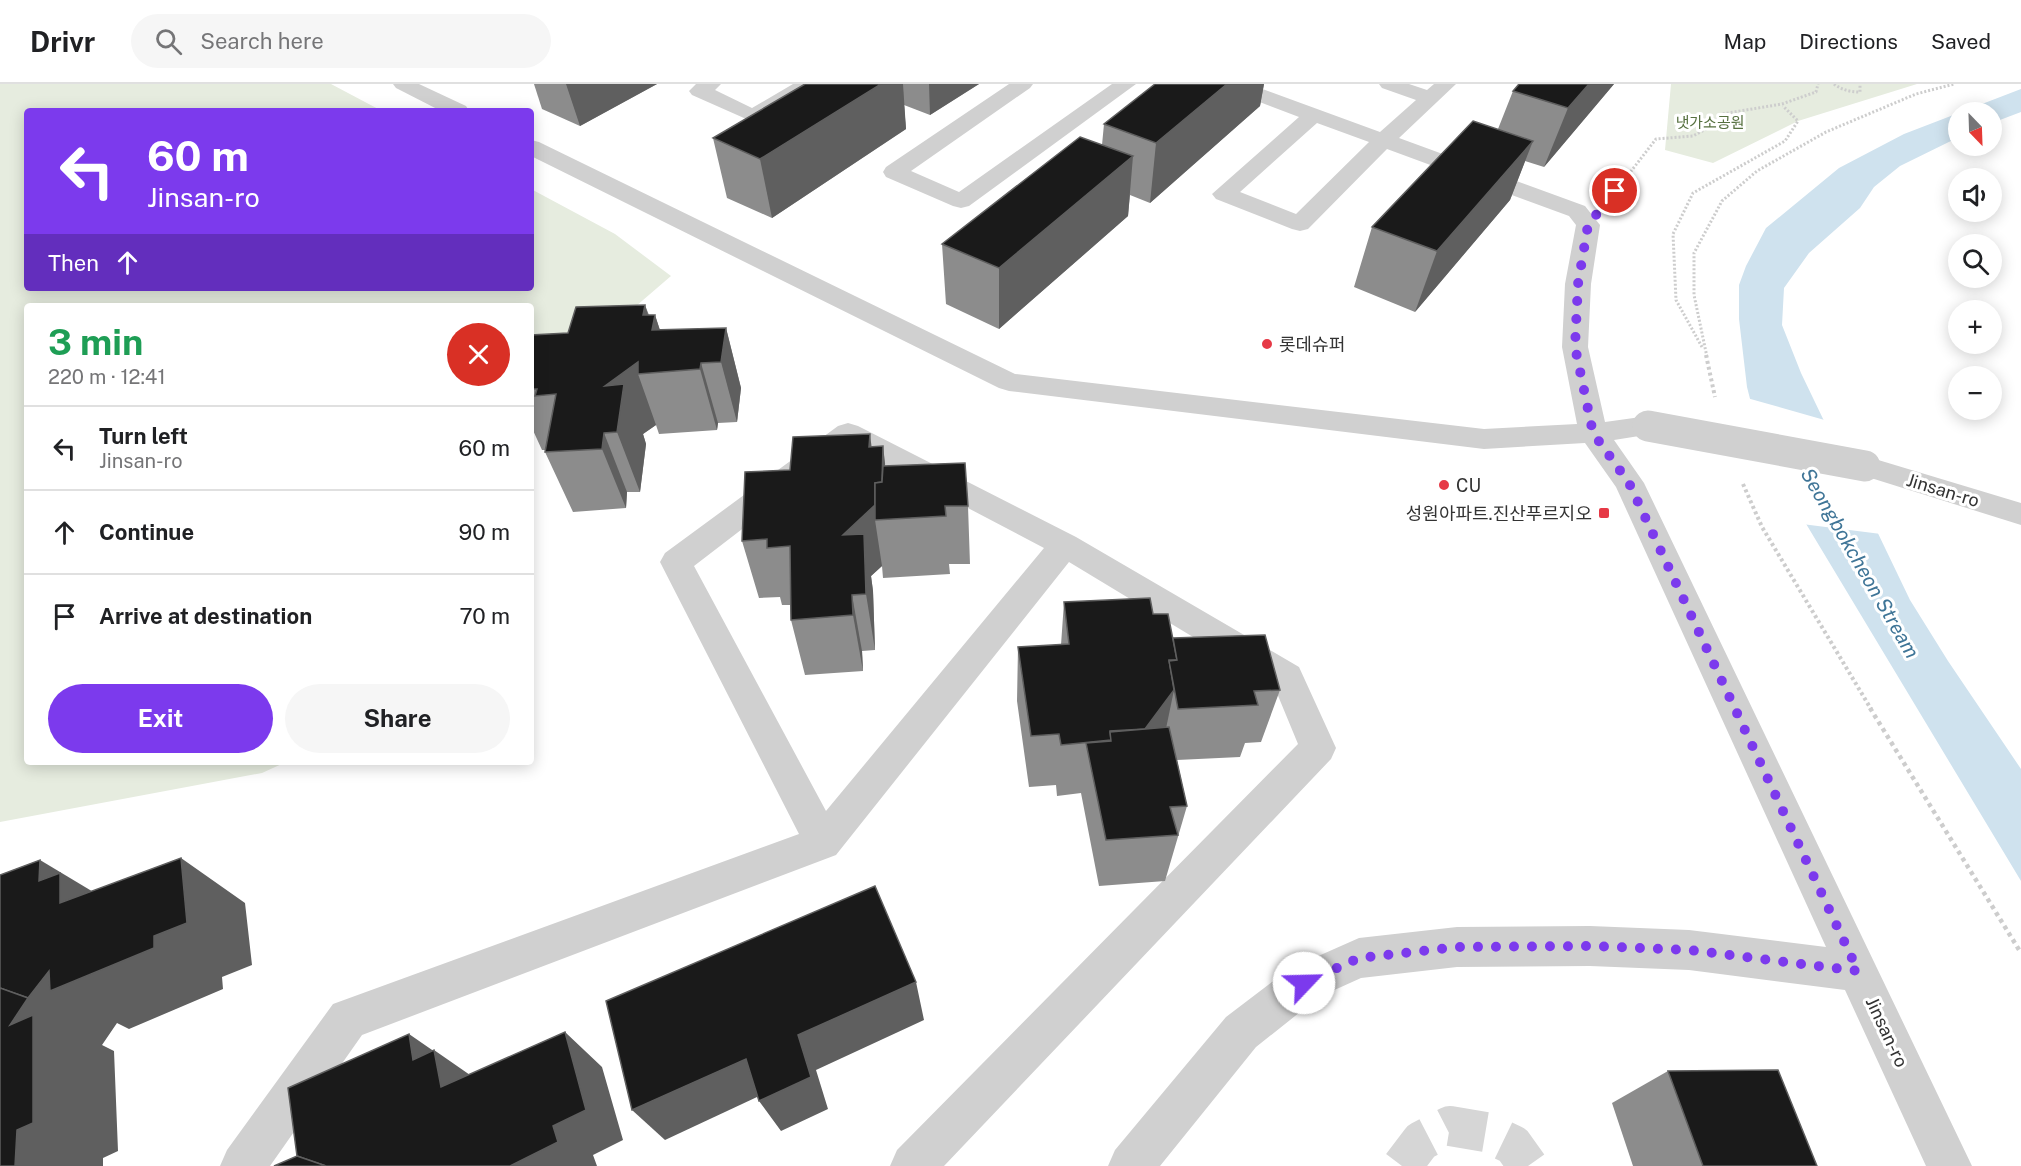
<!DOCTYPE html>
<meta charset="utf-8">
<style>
body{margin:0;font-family:"Public Sans","Noto Sans KR",sans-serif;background:#f6f6f6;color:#202124;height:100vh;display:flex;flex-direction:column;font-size:22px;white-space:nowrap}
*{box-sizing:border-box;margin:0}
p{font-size:20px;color:#757577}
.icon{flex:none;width:33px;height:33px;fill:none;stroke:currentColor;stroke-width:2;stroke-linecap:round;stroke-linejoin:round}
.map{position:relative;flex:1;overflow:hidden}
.panel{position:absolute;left:24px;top:219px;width:510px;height:462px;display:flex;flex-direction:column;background:#fff;border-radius:6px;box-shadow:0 3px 15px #0003}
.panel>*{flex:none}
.hud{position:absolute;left:24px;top:24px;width:510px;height:183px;border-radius:6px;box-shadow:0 3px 15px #0003;background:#7c3aed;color:#fff;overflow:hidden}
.needle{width:39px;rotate:157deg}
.fabs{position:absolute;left:1948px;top:18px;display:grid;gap:12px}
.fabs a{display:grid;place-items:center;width:54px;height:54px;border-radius:50%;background:#fff;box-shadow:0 3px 15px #0003;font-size:30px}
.pin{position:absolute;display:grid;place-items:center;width:51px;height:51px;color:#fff;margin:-26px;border:3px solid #fff;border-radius:50%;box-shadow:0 2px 6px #0007}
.me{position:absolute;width:66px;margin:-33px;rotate:66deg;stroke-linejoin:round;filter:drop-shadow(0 0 4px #0008)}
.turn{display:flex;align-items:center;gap:21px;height:126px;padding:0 24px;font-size:27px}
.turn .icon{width:78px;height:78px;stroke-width:2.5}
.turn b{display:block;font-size:42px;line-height:51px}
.then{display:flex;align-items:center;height:57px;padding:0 24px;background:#0003;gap:12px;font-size:22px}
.round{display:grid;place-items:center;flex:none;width:63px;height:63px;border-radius:32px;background:#f6f6f6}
.head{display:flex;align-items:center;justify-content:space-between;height:102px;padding:0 24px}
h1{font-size:36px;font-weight:700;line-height:45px;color:#1e9e55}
.cta{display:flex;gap:12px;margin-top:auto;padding:12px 24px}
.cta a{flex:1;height:69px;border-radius:36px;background:#7c3aed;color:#fff;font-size:24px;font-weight:700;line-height:69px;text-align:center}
.cta a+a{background:#f6f6f6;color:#202124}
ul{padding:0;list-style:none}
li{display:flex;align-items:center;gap:18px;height:84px;padding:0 24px;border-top:2px solid #e0e0e0}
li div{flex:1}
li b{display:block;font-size:22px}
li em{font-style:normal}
header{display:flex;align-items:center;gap:36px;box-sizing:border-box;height:84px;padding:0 30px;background:#fff;border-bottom:2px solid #e0e0e0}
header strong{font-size:28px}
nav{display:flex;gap:33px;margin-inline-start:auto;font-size:21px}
.search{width:420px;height:54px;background:#f6f6f6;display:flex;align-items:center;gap:15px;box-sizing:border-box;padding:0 21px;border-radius:33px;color:#757577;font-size:22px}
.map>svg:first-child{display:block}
.green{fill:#e6ecdf}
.water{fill:#cfe2ee}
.pier{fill:#fff}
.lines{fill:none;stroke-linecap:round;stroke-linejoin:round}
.minor-tunnel{stroke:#d6d6d6;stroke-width:40;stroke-dasharray:40 20;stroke-linecap:butt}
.path-far2{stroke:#cdcdcd;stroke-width:3;stroke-dasharray:2 2;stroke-linecap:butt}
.path-far1{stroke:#cdcdcd;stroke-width:4;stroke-dasharray:3 3;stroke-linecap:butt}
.path{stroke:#cdcdcd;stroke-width:4.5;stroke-dasharray:4 4;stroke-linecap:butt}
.minor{fill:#d0d0d0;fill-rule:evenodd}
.minor-bridge{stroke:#d0d0d0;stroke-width:31}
.wall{fill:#8c8c8c}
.shaded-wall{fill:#5f5f5f}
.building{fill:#1a1a1a;stroke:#5f5f5f;stroke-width:1.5}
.route{stroke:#7c3aed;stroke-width:10;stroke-dasharray:0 18}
.poi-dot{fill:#e63946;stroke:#fff;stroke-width:2}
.labels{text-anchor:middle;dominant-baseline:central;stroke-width:6;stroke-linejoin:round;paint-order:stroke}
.far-park-label{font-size:15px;fill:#56703f;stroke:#fff}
.poi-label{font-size:18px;fill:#333;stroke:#fff;text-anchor:start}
.street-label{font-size:18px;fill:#333;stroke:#fff}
.water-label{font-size:20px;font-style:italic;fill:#3f7597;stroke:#fff}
</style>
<header>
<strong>Drivr</strong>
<div class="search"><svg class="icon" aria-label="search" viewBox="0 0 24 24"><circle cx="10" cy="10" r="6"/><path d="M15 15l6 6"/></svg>Search here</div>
<nav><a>Map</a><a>Directions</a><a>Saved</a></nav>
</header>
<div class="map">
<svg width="2021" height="1082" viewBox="0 0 2021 1082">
<rect width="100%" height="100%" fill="#fff"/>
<g class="green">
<path d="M0 0H331L382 27H27V204H531V105L615 150 671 192 621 235 531 297V222H27V678H286L262 689 0 738Z"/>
<path d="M1671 0H1917L1798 37 1713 79 1665 66Z"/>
</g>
<path class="water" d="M2021 5V28L1992 39V28H1959V53L1900 82 1874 103 1860 124 1809 169 1784 204 1782 241 1801 289 1910 516 1948 577 2021 685V797L1764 370 1747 303 1739 235V201L1746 182 1766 144 1839 84 1904 50Z"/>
<path class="pier" d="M1747 314 1828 337 1881 450 1802 440 1762 372Z"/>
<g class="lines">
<path class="minor-tunnel" d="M1402 1082 1421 1057 1450 1042 1486 1048 1513 1061 1528 1082"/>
<g class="path-far2">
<path d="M1834 0C1842 6 1850 8 1860 8V0"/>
<path d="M1611 113 1656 55 1693 52 1706 45 1722 30 1782 20 1816 8 1818 0"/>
<path d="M1702 263 1676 216 1673 150 1693 109 1785 57 1798 37 1783 22"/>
<path d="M1707 273 1694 211V169L1722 117 1757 87 1826 48 1916 10 1954 0"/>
</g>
<g class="path-far1">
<path d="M1706 271 1715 313"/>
<path d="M1743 400 1762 443 1871 625"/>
</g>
<path class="path" d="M1870 624 2021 869"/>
<g class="minor">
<path d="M393 0H419L466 22 469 27H441L396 4Z"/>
<path d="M696 0H721L715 6 752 24 793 0H818L815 4 761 37 753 38 692 11 689 7Z"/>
<path d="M1009 0H1033L1030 4 911 87 959 108 1112 0H1136L969 122 961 124 953 122 886 93 883 88 886 83Z"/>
<path d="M1220 0H1249L1380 48 1416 16 1382 4 1379 0H1409L1427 6 1434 0H1456L1399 54 1585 122 1600 141 1591 200 1588 263 1605 338 1648 332 1658 335 1662 342 1658 349 1614 356 1644 399 1972 1082H1926L1845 906 1689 886 1590 882 1457 883 1361 894 1319 913 1256 963 1160 1082H1108L1115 1066 1226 933 1289 885 1359 854 1457 843 1590 842 1689 846 1826 863 1616 403 1585 359 1484 365 1009 307 999 304 531 72V56L539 58 1015 290 1484 345 1577 340 1562 263 1565 200 1576 141 1569 132 1387 65 1308 145 1300 147 1292 145 1216 115 1212 110 1299 33 1223 4ZM1317 39 1369 58 1296 130 1240 108Z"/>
<path d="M848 339 858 342 1076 453 1299 583 1336 664 1331 675 944 1082H890L897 1066 1298 660 1274 602 1069 478 836 771 362 951 270 1082H220L227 1066 333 920 799 750 660 478 665 469 838 342ZM850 362 1044 464 826 727 694 482Z"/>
<path d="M1865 372 2021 419V441L1855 389 1850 382 1855 375Z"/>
</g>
<path class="minor-bridge" d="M1648 342 1865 382"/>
</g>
<g class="wall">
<path d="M534 0H657L580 42 542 25Z"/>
<path d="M805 0H979L930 31 904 21 906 45 772 134 727 114 713 54Z"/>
<path d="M1155 0H1264L1260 22 1150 119 1130 111 1128 132 999 245 946 220 942 160 1102 61 1104 40Z"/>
<path d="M1519 0H1614L1544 83 1525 77 1510 116 1415 228 1354 203 1372 143 1498 45 1513 7Z"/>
<path d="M645 221 649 231H655L660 246 726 244 741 304 737 338 718 339 717 346 659 350 656 341 643 350 646 360 640 408H627L626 424 573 428 545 368 546 366H542L531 342V251L568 249Z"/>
<path d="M883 362 885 382 968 422 970 480H949L950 490 883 494 882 482 871 492 873 507 875 566 862 567 863 587 805 591 791 536 790 521H782L780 513 759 514 742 457 790 386 871 363Z"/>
<path d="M1064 518 1153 530 1173 555 1280 606 1261 658 1245 659 1240 673 1177 676 1187 722 1165 797 1099 802 1081 709 1057 712 1056 701 1029 703 1017 617 1018 563 1061 561Z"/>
<path d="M1668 987 1817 1082H1633L1612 1019Z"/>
</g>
<g class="shaded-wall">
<path d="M566 0H657L580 42Z"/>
<path d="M881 0H903L906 45 772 134 760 75Z"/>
<path d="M929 0H979L930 31Z"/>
<path d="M1227 0H1264L1260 22 1150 119 1156 59Z"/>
<path d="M1589 0H1614L1544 83 1568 24Z"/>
<path d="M1533 57 1510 116 1415 228 1437 167Z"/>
<path d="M1133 72 1128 132 999 245V184Z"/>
<path d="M645 221 652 243 655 231 673 287 643 231Z"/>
<path d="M726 244 741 304 737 338 721 278Z"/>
<path d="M638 278V290L656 341 643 350 646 360 640 408 617 348 605 302Z"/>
<path d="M701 279 718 339 717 346 700 285Z"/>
<path d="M604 349 627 408 626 424 602 365Z"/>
<path d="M870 350 876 399 875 436 882 482 871 492 873 507 875 566 866 510 843 451 869 363Z"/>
<path d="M883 362 890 422 882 398Z"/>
<path d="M852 511 862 567 863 587 853 531Z"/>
<path d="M1174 606 1163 659 1145 645Z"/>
<path d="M181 774 245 819 252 881 222 893 223 905 129 945 117 939 102 961 114 967 118 1067 103 1074V1082H14L10 941 28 914 49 887Z"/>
<path d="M40 776 115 821 60 819 39 797Z"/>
<path d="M916 898 924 936 816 986 828 1025 781 1047 759 1017 798 951Z"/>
<path d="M565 948 602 983 623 1056 593 1071 597 1082H510L553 1042Z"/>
<path d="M409 950 435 968 434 966 483 1000 441 1003 413 976Z"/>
<path d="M746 975 768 1008 665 1056 632 1026Z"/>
</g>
<g class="building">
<path d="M805 0H881L760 75 713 54Z"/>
<path d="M1155 0H1227L1156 59 1104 40Z"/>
<path d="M1519 0H1589L1568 24 1513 7Z"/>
<path d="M1473 37 1533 57 1437 167 1372 143Z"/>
<path d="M1080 53 1133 72 999 184 942 160Z"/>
<path d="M645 221 643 231H655L652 246 726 244 721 278 701 279 700 285 638 290V278L605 302 624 300 617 348 604 349 602 365 545 368 556 310 535 312 537 305H531V251L568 249 576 223Z"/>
<path d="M870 350 869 363 883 362 882 398 875 399V421L843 451 864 450 866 510 852 511 853 531 791 536 790 462 767 464V455L742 457 745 388 790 386 793 353Z"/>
<path d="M965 379 968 422H945L946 432 875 436V399L882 398 883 382Z"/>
<path d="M1150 514 1153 530H1168L1177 576H1169L1174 606 1145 645 1110 647 1111 656 1061 661 1059 650 1031 652 1018 563 1069 560 1064 518Z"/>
<path d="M1265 551 1280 606 1254 607 1258 621 1178 625 1169 577 1177 576 1173 554Z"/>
<path d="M1169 643 1187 722 1170 723 1178 751 1106 756 1086 659 1111 657 1110 648Z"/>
<path d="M181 774 187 839 154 852V864L50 907 49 887 28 914 0 904V791L40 776 39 797 60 789V819Z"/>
<path d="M875 802 916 898 798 951 811 993 759 1017 746 975 632 1026 606 917Z"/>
<path d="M0 904 28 914 10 941 33 931V1039L17 1046 15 1082H0Z"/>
<path d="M565 948 586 1026 553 1042 558 1058 510 1082H326L297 1072 288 1004 409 950 413 976 434 966 441 1003Z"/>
<path d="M1778 986 1817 1082H1703L1668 987Z"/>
<path d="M297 1072 326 1082H274Z"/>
</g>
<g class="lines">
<path class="route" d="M1304 899 1359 874 1457 863 1590 862 1689 866 1858 887 1629 399 1593 349 1575 263 1578 200 1588 141 1615 107"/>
</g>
<g class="poi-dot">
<circle cx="1267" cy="260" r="6"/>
<circle cx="1444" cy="401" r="6"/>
<rect x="1598" y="423" width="12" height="12" rx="3"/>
</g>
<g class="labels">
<g class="far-park-label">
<text x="1710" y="38">냇가소공원</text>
</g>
<g class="poi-label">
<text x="1279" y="260">롯데슈퍼</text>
<text x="1456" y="401">CU</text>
<text x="1592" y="429" text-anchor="end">성원아파트.진산푸르지오</text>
</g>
<g class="street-label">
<text transform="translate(1943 406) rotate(17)">Jinsan-ro</text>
<text transform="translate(1887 948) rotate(65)">Jinsan-ro</text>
</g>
<g class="water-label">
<text transform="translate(1860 479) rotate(60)">Seongbokcheon Stream</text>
</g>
</g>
</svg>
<div class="fabs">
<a><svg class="needle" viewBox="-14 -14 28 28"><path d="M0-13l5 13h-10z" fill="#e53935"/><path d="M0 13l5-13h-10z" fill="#757577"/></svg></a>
<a><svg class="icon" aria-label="sound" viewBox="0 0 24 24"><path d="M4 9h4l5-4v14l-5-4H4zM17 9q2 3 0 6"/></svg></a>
<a><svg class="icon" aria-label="search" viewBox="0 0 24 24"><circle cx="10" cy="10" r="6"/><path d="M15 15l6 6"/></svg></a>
<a>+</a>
<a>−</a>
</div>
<div class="pin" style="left:1615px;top:107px;background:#d93025"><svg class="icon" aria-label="arrive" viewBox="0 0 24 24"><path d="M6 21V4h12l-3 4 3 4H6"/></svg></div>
<svg class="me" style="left:1304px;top:899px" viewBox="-20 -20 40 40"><circle r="19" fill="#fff"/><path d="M0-13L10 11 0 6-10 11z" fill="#7c3aed"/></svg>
<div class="hud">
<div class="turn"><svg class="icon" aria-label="left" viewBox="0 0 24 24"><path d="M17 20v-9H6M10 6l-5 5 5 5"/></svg><div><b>60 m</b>Jinsan-ro</div></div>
<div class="then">Then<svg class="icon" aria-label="ahead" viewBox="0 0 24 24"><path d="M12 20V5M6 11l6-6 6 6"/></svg></div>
</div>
<section class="panel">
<div class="head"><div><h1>3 min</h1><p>220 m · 12:41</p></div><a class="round" style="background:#d93025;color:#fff"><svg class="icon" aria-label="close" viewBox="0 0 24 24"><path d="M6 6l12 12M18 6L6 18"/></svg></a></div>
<ul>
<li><svg class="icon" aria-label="left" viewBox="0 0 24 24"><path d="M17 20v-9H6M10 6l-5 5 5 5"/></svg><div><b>Turn left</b><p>Jinsan-ro</p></div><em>60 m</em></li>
<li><svg class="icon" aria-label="ahead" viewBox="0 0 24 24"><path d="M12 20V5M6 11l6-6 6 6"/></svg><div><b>Continue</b></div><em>90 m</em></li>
<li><svg class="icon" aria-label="arrive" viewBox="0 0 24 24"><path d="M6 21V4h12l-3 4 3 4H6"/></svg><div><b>Arrive at destination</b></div><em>70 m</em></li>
</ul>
<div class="cta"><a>Exit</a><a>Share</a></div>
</section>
</div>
